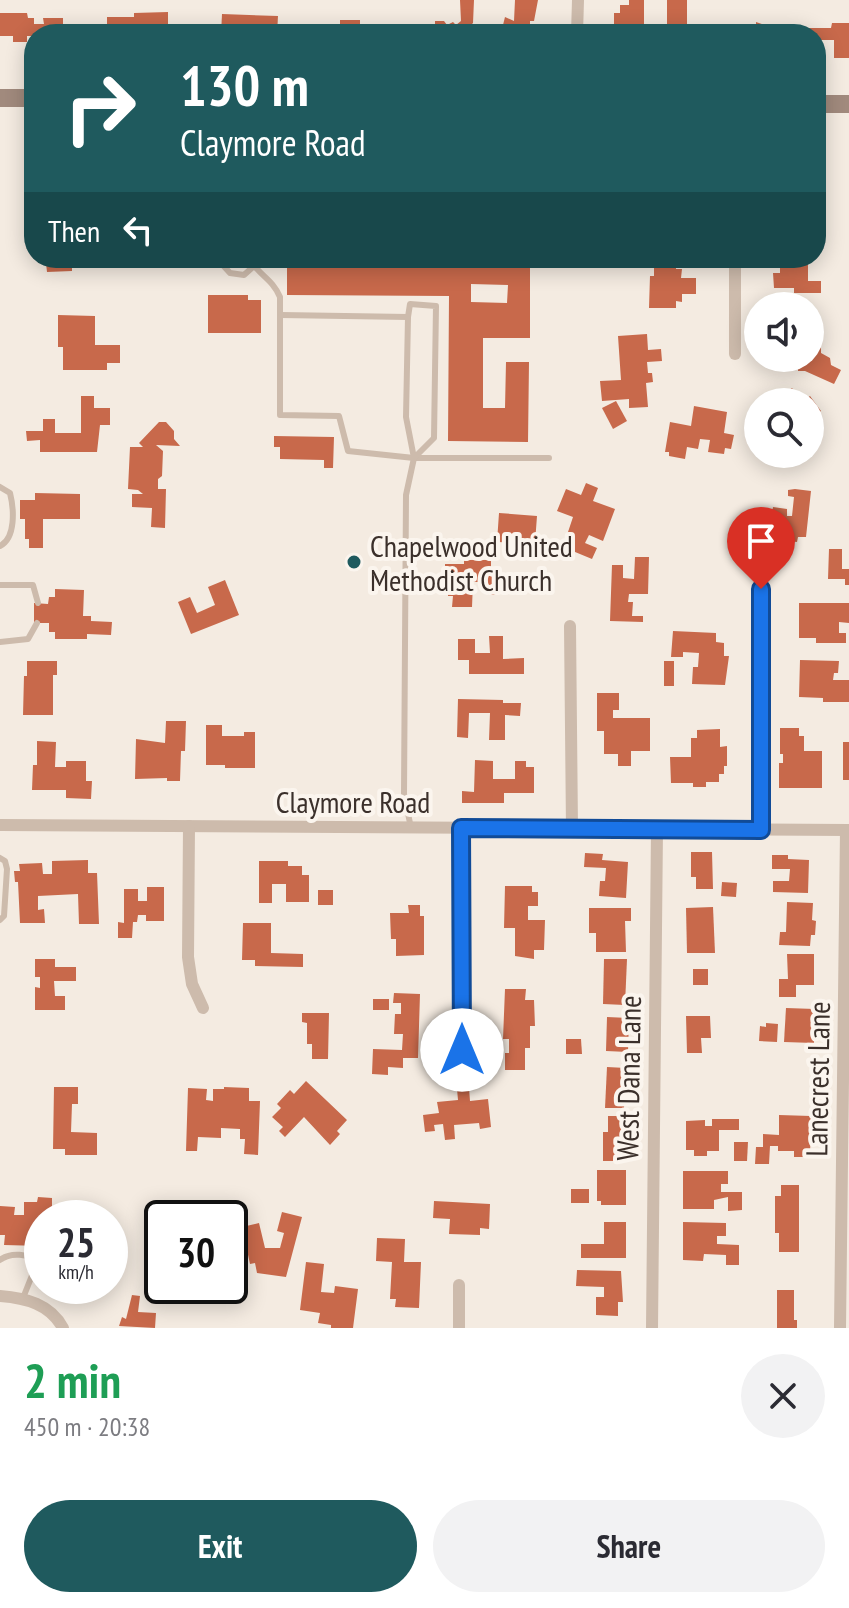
<!DOCTYPE html>
<meta charset="utf-8">
<style>
body{margin:0;font-family:"PT Sans Narrow",sans-serif;background:#f2f2f3;color:#2b2b33;height:100vh;display:flex;flex-direction:column;font-size:30px;white-space:nowrap}
*{box-sizing:border-box;margin:0}
p{font-size:26px;color:#7c7c81}
.icon{flex:none;width:44px;height:44px;fill:none;stroke:currentColor;stroke-width:2;stroke-linecap:round;stroke-linejoin:round}
.map{position:relative;height:1328px;overflow:hidden}
.side{display:flex;flex-direction:column;background:#fff;flex:1}
.side>*{flex:none}
.guide{position:absolute;left:24px;top:24px;width:802px;height:244px;border-radius:32px;box-shadow:0 4px 20px #0003;background:#1f5a5e;color:#fff;overflow:hidden}
.controls{position:absolute;left:744px;top:292px;display:grid;gap:16px}
.controls a{display:grid;place-items:center;width:80px;height:80px;border-radius:50%;background:#fff;box-shadow:0 4px 20px #0003;font-size:40px}
.speed{position:absolute;left:24px;top:1200px;display:flex;gap:16px;font-size:40px;font-weight:700;text-align:center}
.speed>*{display:grid;place-content:center;width:104px;height:104px;border-radius:50%;background:#fff;box-shadow:0 4px 20px #0003;line-height:1}
.speed small{font-size:20px;font-weight:400}
.speed .limit{border:4px solid #111;border-radius:12px;background:#fff;color:#111}
.pin{position:absolute;display:grid;place-items:center;width:68px;height:68px;color:#fff;margin:-82px -34px;border-radius:50% 50% 50% 0;rotate:-45deg;box-shadow:0 0 8px #0007}
.pin .icon{rotate:45deg}
.me{position:absolute;width:88px;margin:-44px;rotate:0deg;stroke-linejoin:round;filter:drop-shadow(0 0 6px #0008)}
.turn{display:flex;align-items:center;gap:28px;height:168px;padding:0 24px;font-size:36px}
.turn .icon{width:104px;height:104px;stroke-width:2.5}
.turn b{display:block;font-size:56px;line-height:68px}
.then{display:flex;align-items:center;height:76px;padding:0 24px;background:#0003;gap:16px;font-size:30px}
.round{display:grid;place-items:center;flex:none;width:84px;height:84px;border-radius:42px;background:#f2f2f3}
.headline{display:flex;align-items:center;justify-content:space-between;height:136px;padding:0 24px}
h1{font-size:48px;font-weight:700;line-height:60px;color:#1e9e55}
.primary-button{display:flex;gap:16px;margin-top:auto;padding:16px 24px}
.primary-button a{flex:1;height:92px;border-radius:48px;background:#1f5a5e;color:#fff;font-size:32px;font-weight:700;line-height:92px;text-align:center}
.primary-button a+a{background:#f2f2f3;color:#2b2b33}
.map>svg:first-child{display:block}
.building{fill:#c8694b;fill-rule:evenodd}
.lines{fill:none;stroke-linecap:round;stroke-linejoin:round}
.lane{stroke:#cdbbac;stroke-width:6}
.street{stroke:#cdbbac;stroke-width:12}
.secondary{stroke:#a18a7d;stroke-width:18}
.route-casing{stroke:#114b97;stroke-width:20}
.route{stroke:#1a73e8;stroke-width:14}
.poi-dot{fill:#1f5a5e;stroke:#fbf5ee;stroke-width:3}
.labels{text-anchor:middle;dominant-baseline:central;stroke-width:8;stroke-linejoin:round;paint-order:stroke}
.poi-label{font-size:30px;fill:#3b302b;stroke:#fbf5ee;text-anchor:start}
.street-label{font-size:30px;fill:#3b302b;stroke:#fbf5ee}
</style>
<div class="map">
<svg width="849" height="1328" viewBox="0 0 849 1328">
<rect width="100%" height="100%" fill="#f4ebe1"/>
<g class="building">
<path d="M460 0H474L473 23 468 28V34H431V29H435V21H444L447 25 453 22 456 25 461 21Z"/>
<path d="M515 0H538L534 21H530V34H507V29L503 25 505 17 514 21Z"/>
<path d="M629 0H644V34H614V13H620V5H629Z"/>
<rect x="667" y="0" width="20" height="34"/>
<path d="M168 12V34H107V17H134V13Z"/>
<path d="M0 13H27L28 18H34V24H44L43 18H63V32L34 34V36H27V42H13V36H0Z"/>
<path d="M222 14 278 16 277 34H221Z"/>
<path d="M340 20H360V24H375V26L383 27V34H324V25H340Z"/>
<path d="M756 22 768 26 788 24V34H739V24L756 25Z"/>
<path d="M832 23H849V58H834V40H821V73H816V34H807V28H831Z"/>
<path d="M816 130H823L821 188H816Z"/>
<path d="M38 258H72V271L47 272 46 263H38Z"/>
<path d="M287 258H530V338H483V408H505L506 362H529L528 442 448 441 449 296 287 295ZM471 284 508 285 507 303 471 302Z"/>
<path d="M662 258H676V269H682L681 278H696V294H682V302L676 301V308H649L650 276H654V264H662Z"/>
<path d="M780 258H808V281H821V293H794V288H774L773 273H780Z"/>
<path d="M208 295H248V300H261V333H208Z"/>
<path d="M58 315 95 316V345H120V363H107V370H63V347H58Z"/>
<path d="M810 318H821V353L830 358 831 365 841 370 834 384 805 371H798V365H789V358H810Z"/>
<path d="M647 334 648 350 661 349 662 361 647 362 648 373H652L653 382 646 383 648 407 629 408V399L602 401 600 381 621 380 618 336Z"/>
<path d="M792 388 802 402 810 396 821 411 811 418 810 402H772Z"/>
<path d="M81 396H94V408H110V425H100L97 452H40V440L27 441 26 431H43V419H55V433H81Z"/>
<path d="M616 401 627 421 613 429 602 408Z"/>
<path d="M694 406 727 412 724 433 734 435 731 449 725 448 724 454 708 452 710 440 700 439 698 449 687 447 685 459 669 456V452H665L670 422 691 426Z"/>
<path d="M159 422H166L174 431V439L180 446 156 445 163 451 162 476 158 479V489H166L165 528 151 527 152 508 132 507V494H143L138 490 128 489 130 447H143L139 443Z"/>
<path d="M274 436 334 437 333 468H324V460L280 459V447H274Z"/>
<path d="M586 483 598 488 593 501 615 509 603 541 589 535 585 543 597 548 592 559 563 547 573 517 557 511 566 489 581 495Z"/>
<path d="M795 489 811 491 806 537H798L797 542 770 539 771 535 759 534 761 512 772 513 773 507 787 509V516H792L794 497 788 496V490Z"/>
<path d="M35 493 80 494V519H43V548H29V539H25V519H20V500H35Z"/>
<path d="M499 513 537 516 534 556 518 555V543L497 542Z"/>
<path d="M829 549H842V569H849V585H845V579H828Z"/>
<path d="M635 557H649L648 594H629L628 602H633L632 616H643V622L610 621 612 565H623V578L634 579Z"/>
<path d="M464 560H491V569H499L498 595H488V582H473L472 607H452L453 596H448V575H445V564H464Z"/>
<path d="M225 580 239 615 191 634 178 602 190 597 197 613 215 605 208 587Z"/>
<path d="M55 589 84 590 83 616H91V621L112 622 111 635 87 634V639H55V632H49V623H34V603L48 604 49 597H55Z"/>
<path d="M799 603H849V623L839 622V633H846V643H816V638H799Z"/>
<path d="M673 631 716 633V642L724 643V656H729L725 685 692 684 693 667H698L699 653 683 652V657H671Z"/>
<path d="M489 636H503V659L524 658V674H469V660H458V639H475V653H490Z"/>
<path d="M800 660 839 661 838 673H834L833 680H849V702H823V698L799 697Z"/>
<path d="M27 661H57V675H53V715H23L24 676H27Z"/>
<rect x="664" y="661" width="10" height="25"/>
<path d="M597 693H619V710H613V718H650V751H631V766H618V754H604V731H597Z"/>
<path d="M458 699 503 700V703H521L520 716 505 715V740H489L490 713H469L468 738 457 737Z"/>
<path d="M166 721H186L185 751H181L180 781H167V778L135 779 136 739 165 743Z"/>
<path d="M206 725H222V736H244V732H255V768H225V765H206Z"/>
<path d="M780 728H799V736H804V751H822V788H779V763H783V754H780Z"/>
<path d="M720 729V747L727 746V766H724V774H719V782H706V787H693V783H671L670 757H691V738H697V730Z"/>
<path d="M37 741 56 742 55 767H66V761H86V781H92L91 799 66 798V790H32L33 765H37Z"/>
<rect x="843" y="742" width="6" height="38"/>
<path d="M475 760 493 761V779H515V761H526V767H534V793H504V803H462V791L474 792Z"/>
<path d="M691 852H712L713 889H696V877H691Z"/>
<path d="M585 853 603 854 602 860 628 862 626 898 599 896 600 881H605L606 868 584 867Z"/>
<path d="M772 855H788V859L809 860 808 893 773 892V881H789L790 869H772Z"/>
<path d="M88 860V873H97L99 924H79L78 894 38 896V910L44 909 45 923H20L18 882H15L14 871H20L19 864 42 863 43 874H52V861Z"/>
<path d="M259 861H288V866H302V875H309V902H286V884H272V903H259Z"/>
<path d="M722 882 737 883 736 897 721 896Z"/>
<path d="M505 886H532V892H538V906H528V920H545L544 950H534V959L515 956V928H504Z"/>
<path d="M147 887H164V921H146V915H138L137 922H133L132 938H118V922L124 923V889H138V901H147Z"/>
<rect x="318" y="890" width="15" height="15"/>
<path d="M787 902 813 903 812 920 816 921 815 935H811L810 946 779 945 780 932H786Z"/>
<path d="M408 905H420V916H424V955L396 956V939H391L390 913H409Z"/>
<path d="M713 907 715 953H687L686 908Z"/>
<path d="M589 908H631V921H625L626 952H596V933H589Z"/>
<path d="M243 923H271V953L303 954V967L255 966V960H242Z"/>
<path d="M787 954H814V985H796V997H779V979H788Z"/>
<path d="M35 959H55V967H76V981H54L55 996H65V1010H35V987L40 988V977H35Z"/>
<path d="M604 959H627L625 1005 603 1004Z"/>
<rect x="693" y="969" width="15" height="16"/>
<path d="M505 989H526L525 1000H534L535 1026H530V1048H525V1070H505V1053H509V1039H503Z"/>
<path d="M394 993 420 994 418 1058H403V1068L388 1067V1075L372 1074 373 1049 402 1050 403 1034H394L395 1014H401V1003H393Z"/>
<rect x="373" y="999" width="16" height="11"/>
<path d="M786 1008 815 1009 814 1043 784 1042Z"/>
<path d="M302 1013H329L328 1059H312V1044H307V1023L302 1022Z"/>
<path d="M686 1016H710L711 1038H701L702 1053H687Z"/>
<path d="M607 1017 629 1018 628 1052 606 1051Z"/>
<path d="M766 1023 778 1024 777 1042 759 1041 760 1026 766 1027Z"/>
<path d="M566 1039H581L582 1054H566Z"/>
<path d="M607 1067 626 1068 624 1108H605Z"/>
<path d="M306 1081 347 1120 337 1131 340 1134 330 1145 304 1117 285 1137 279 1131 283 1127 272 1117 281 1108 277 1104 290 1090 294 1094Z"/>
<path d="M54 1087H78V1104H72L71 1132 97 1133V1155H65V1149H53Z"/>
<path d="M224 1087 249 1088V1101H260L258 1155 244 1154 245 1139H240V1129L221 1128V1138L198 1137 197 1151H186L188 1088 207 1089 206 1100 213 1101V1089H224Z"/>
<path d="M469 1088 470 1101 488 1099 491 1127 480 1129 479 1123 454 1125 455 1139 445 1140 443 1124 434 1125 435 1131 425 1132 423 1115 439 1113 437 1102 458 1100 457 1089Z"/>
<path d="M779 1115 811 1116 810 1157H794V1151H778V1146H770L769 1164H755L756 1147H763V1134L779 1135Z"/>
<path d="M608 1116H624L623 1161H603V1132H608Z"/>
<path d="M712 1119H739V1130H719V1151H707V1156H694V1150H686V1121L705 1120V1126H712Z"/>
<path d="M734 1142H748L747 1161H734Z"/>
<path d="M597 1170H626V1205H601V1201H597Z"/>
<path d="M683 1171H728V1184H721V1192H742V1210L728 1211V1197L714 1200V1209H683Z"/>
<path d="M781 1185H799V1252H779V1233H775V1196H781Z"/>
<rect x="571" y="1189" width="18" height="14"/>
<path d="M38 1197 52 1198V1208H62V1218H42V1246L4 1245 5 1235H0V1206L15 1207 14 1215H24V1202H37Z"/>
<path d="M434 1201 490 1204 489 1229 480 1228V1235L449 1234 450 1219 433 1218Z"/>
<path d="M282 1212 302 1217 286 1277 257 1273 255 1263 250 1264 242 1227 259 1223 265 1248H280L284 1233 277 1231Z"/>
<path d="M604 1222H626V1258H581V1244H604Z"/>
<path d="M683 1222 726 1223V1236H717V1244L739 1245V1265H726V1255L704 1254 703 1261 683 1260Z"/>
<path d="M377 1238 405 1239 404 1262H421L419 1308 395 1307 396 1299H390L392 1262 376 1261Z"/>
<path d="M110 1242 126 1255 116 1268 110 1264Z"/>
<path d="M306 1262 324 1264 321 1292 334 1293 335 1286 358 1289 353 1328H331V1325L318 1323 320 1313 300 1310Z"/>
<path d="M577 1270 621 1271 623 1302H618V1316L596 1315V1297H604V1287L576 1286Z"/>
<path d="M777 1290H794V1320H797V1328H777Z"/>
<path d="M132 1295 140 1296 138 1312 156 1313 155 1328 119 1326 122 1317 126 1319Z"/>
</g>
<g class="lines">
<g class="lane">
<path d="M220 258V262L230 273 244 275 254 266"/>
<path d="M249 258C258 275 272 278 280 297V415L339 416 348 451 414 458H549"/>
<path d="M281 315 408 317"/>
<path d="M0 487 10 493C14 509 16 538 0 546"/>
<path d="M0 585H33L38 603"/>
<path d="M0 642 28 639 37 623"/>
<path d="M411 828 404 794 406 495 414 458 406 417 408 317 410 304 436 306 434 438 414 458"/>
<path d="M0 858 5 861 7 869 4 916 0 920"/>
<path d="M0 1260C10 1252 30 1253 37 1263L23 1298"/>
</g>
<g class="street">
<path d="M577 34 578 0"/>
<path d="M735 258V354"/>
<path d="M761 589V830"/>
<path d="M570 626 572 829"/>
<path d="M0 825 849 830"/>
<path d="M189 826 188 957 192 984 203 1008"/>
<path d="M461 828 462 1050"/>
<path d="M0 1296C26 1298 50 1304 63 1328"/>
<path d="M459 1328V1285"/>
<path d="M652 1328 657 829"/>
<path d="M840 1328 846 830"/>
</g>
<g class="secondary">
<path d="M0 98H34"/>
<path d="M816 104H849"/>
</g>
</g>
<g class="lines">
<g class="route-casing">
<path id="route" d="M462 1050 461 828 761 830V589"/>
</g>
<use href="#route" class="route"/>
</g>
<circle class="poi-dot" cx="354" cy="562" r="8"/>
<g class="labels">
<g class="poi-label">
<text x="370" y="545">Chapelwood United<tspan x="370" dy="34">Methodist Church</tspan></text>
</g>
<g class="street-label">
<text x="353" y="801">Claymore Road</text>
<text transform="translate(628 1078) rotate(-89)">West Dana Lane</text>
<text transform="translate(817 1079) rotate(-89)">Lanecrest Lane</text>
</g>
</g>
</svg>
<div class="controls">
<a><svg class="icon" aria-label="sound" viewBox="0 0 24 24"><path d="M4 9h4l5-4v14l-5-4H4zM17 9q2 3 0 6"/></svg></a>
<a><svg class="icon" aria-label="search" viewBox="0 0 24 24"><circle cx="10" cy="10" r="6"/><path d="M15 15l6 6"/></svg></a>
</div>
<div class="speed"><div>25<small>km/h</small></div><div class="limit">30</div></div>
<div class="pin" style="left:761px;top:589px;background:#d93025"><svg class="icon" aria-label="arrive" viewBox="0 0 24 24"><path d="M6 21V4h12l-3 4 3 4H6"/></svg></div>
<svg class="me" style="left:462px;top:1050px" viewBox="-20 -20 40 40"><circle r="19" fill="#fff"/><path d="M0-13L10 11 0 6-10 11z" fill="#1a73e8"/></svg>
<div class="guide">
<div class="turn"><svg class="icon" aria-label="right" viewBox="0 0 24 24"><path d="M7 20v-9h11M14 6l5 5-5 5"/></svg><div><b>130 m</b>Claymore Road</div></div>
<div class="then">Then<svg class="icon" aria-label="left" viewBox="0 0 24 24"><path d="M17 20v-9H6M10 6l-5 5 5 5"/></svg></div>
</div>
</div>
<section class="side">
<div class="headline"><div><h1>2 min</h1><p>450 m · 20:38</p></div><a class="round"><svg class="icon" aria-label="close" viewBox="0 0 24 24"><path d="M6 6l12 12M18 6L6 18"/></svg></a></div>
<div class="primary-button"><a>Exit</a><a>Share</a></div>
</section>
